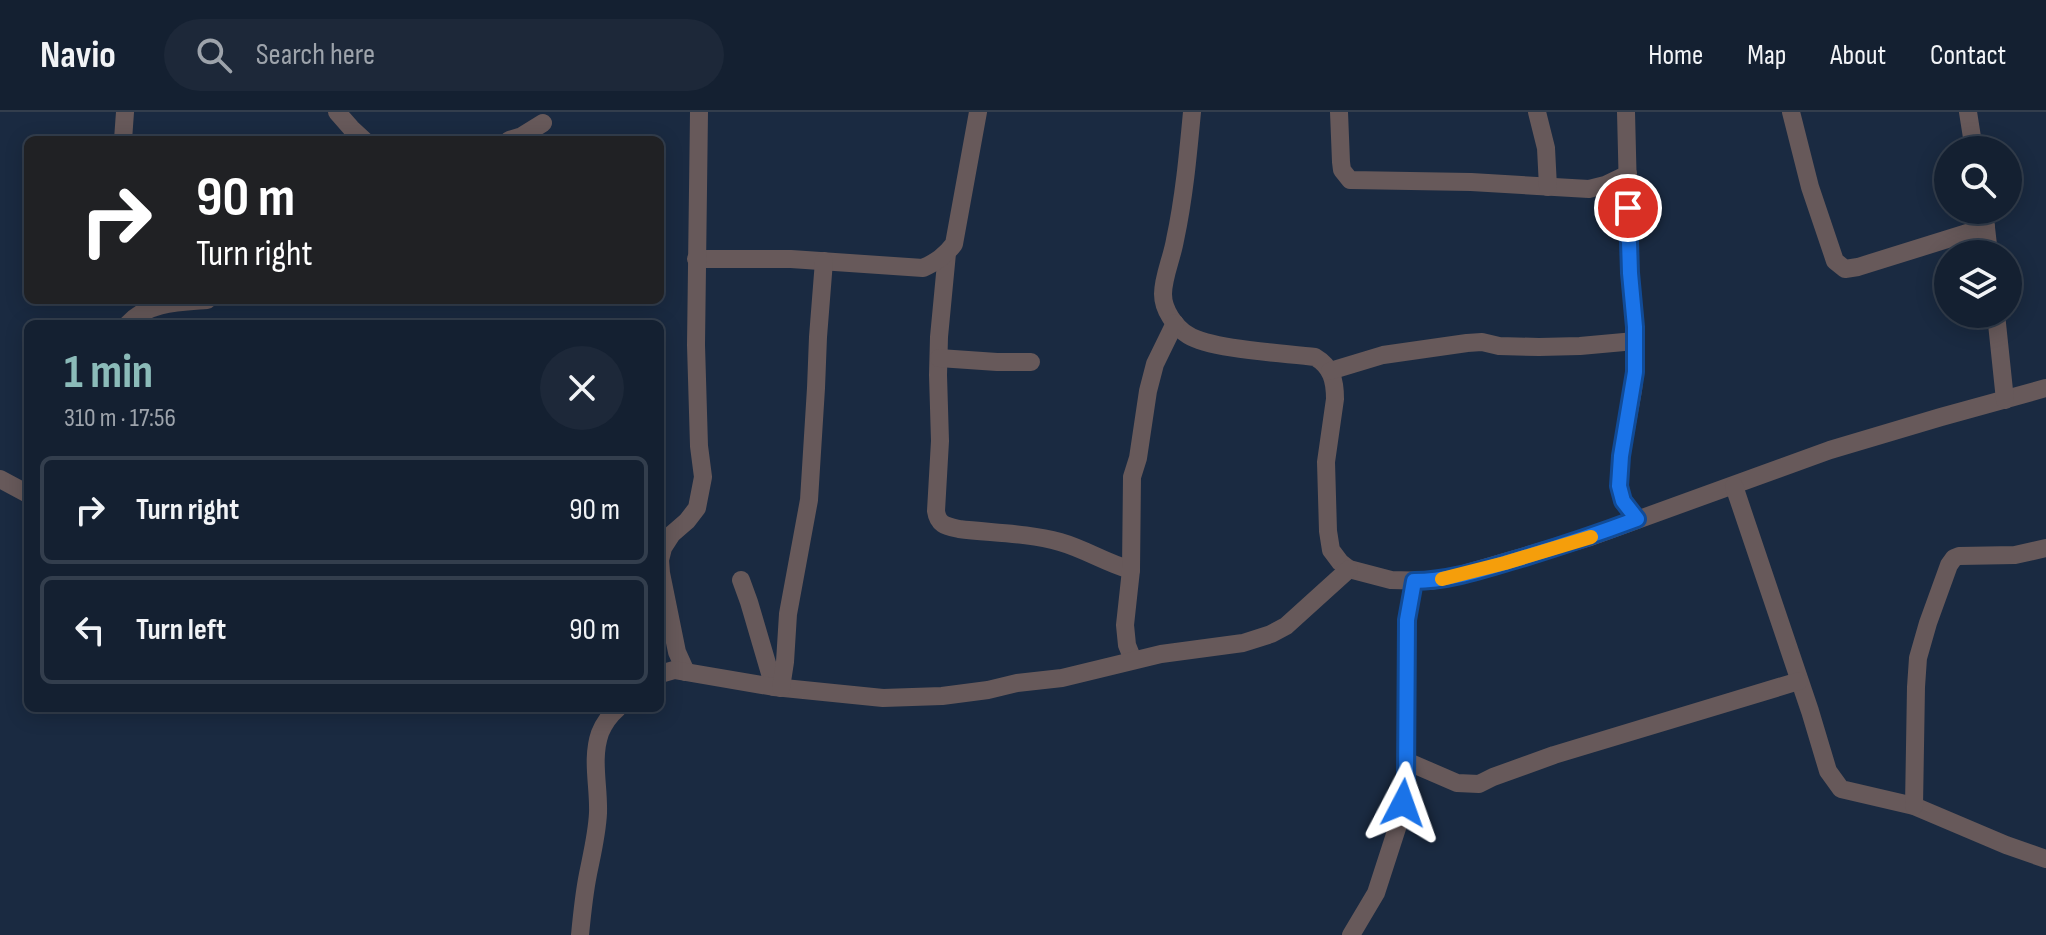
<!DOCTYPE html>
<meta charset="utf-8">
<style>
body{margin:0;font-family:"Sofia Sans Condensed",sans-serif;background:#1d2839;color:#f1f3f6;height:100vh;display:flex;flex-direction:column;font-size:30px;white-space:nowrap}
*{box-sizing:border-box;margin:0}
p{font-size:26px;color:#9da3ab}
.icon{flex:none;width:44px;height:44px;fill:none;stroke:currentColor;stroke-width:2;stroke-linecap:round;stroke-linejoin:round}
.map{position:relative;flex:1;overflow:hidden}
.side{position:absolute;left:24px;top:208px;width:640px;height:392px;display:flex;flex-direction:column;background:#142031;border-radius:12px;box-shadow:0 4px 20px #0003,0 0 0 2px #333e4d}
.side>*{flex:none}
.guide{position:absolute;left:24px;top:24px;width:640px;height:168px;border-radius:12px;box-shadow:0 4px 20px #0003,0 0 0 2px #333e4d;background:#202124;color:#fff;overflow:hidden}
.controls{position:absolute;left:1934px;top:24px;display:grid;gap:16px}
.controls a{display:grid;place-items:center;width:88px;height:88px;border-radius:50%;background:#142031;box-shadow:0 4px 20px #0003,0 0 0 2px #333e4d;font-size:40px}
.pin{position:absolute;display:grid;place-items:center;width:68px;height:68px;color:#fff;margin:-34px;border:4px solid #fff;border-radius:50%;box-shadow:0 2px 8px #0007}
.me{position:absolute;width:88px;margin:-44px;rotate:4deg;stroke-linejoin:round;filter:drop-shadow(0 0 6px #0008)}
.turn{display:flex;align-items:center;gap:28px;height:168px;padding:0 40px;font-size:36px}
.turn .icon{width:104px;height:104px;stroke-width:2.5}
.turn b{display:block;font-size:56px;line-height:68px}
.round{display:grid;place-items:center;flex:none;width:84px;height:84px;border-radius:42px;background:#1d2839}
.summary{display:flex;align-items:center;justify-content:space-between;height:136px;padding:0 40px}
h1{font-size:48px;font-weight:700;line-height:60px;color:#8bbbb9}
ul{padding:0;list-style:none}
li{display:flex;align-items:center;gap:24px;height:108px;margin:0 16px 12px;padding:0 24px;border:4px solid #333e4d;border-radius:12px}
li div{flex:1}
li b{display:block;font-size:30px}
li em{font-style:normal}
header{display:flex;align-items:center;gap:48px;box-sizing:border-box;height:112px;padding:0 40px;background:#142031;border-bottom:2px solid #333e4d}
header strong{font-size:38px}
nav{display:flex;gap:44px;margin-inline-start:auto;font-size:28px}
.search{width:560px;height:72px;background:#1d2839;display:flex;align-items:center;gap:20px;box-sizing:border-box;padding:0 28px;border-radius:44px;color:#9da3ab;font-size:30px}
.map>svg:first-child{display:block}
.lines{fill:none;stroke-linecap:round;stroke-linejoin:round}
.street{stroke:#67595a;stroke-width:18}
.route-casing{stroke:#114b97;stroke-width:20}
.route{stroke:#1a73e8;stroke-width:14}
.slow{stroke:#f59e0b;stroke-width:14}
</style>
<header>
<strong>Navio</strong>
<div class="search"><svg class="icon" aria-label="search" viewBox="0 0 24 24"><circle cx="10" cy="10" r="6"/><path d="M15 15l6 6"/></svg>Search here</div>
<nav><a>Home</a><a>Map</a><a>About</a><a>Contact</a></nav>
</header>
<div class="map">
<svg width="2046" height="823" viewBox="0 0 2046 823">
<rect width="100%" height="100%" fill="#1a2a41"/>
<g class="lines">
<g class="street">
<path d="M337 0 351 16 364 28"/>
<path d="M1192 0C1188 43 1184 86 1175 128 1172 146 1163 165 1163 182 1163 198 1175 215 1188 223 1212 238 1285 241 1315 245 1332 255 1335 269 1335 287L1326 350 1328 419 1331 438 1340 450 1349 457 1391 468 1431 469 1457 464 1590 425 1830 338 1941 305 2046 276"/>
<path d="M1339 0 1341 50 1342 58 1350 68 1471 70 1589 77 1605 73 1628 62"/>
<path d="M1537 0 1546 36 1548 75"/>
<path d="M1626 0 1630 161 1635 215V260L1633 278 1621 344 1619 374 1623 389 1637 407"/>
<path d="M1791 0 1810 75 1835 149 1845 157 1858 155 1986 115"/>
<path d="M1968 0 1974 38"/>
<path d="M123 28 125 0"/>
<path d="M509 28 522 24 543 11"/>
<path d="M1984 98 1989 142"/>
<path d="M947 141 939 225 938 263 940 329 936 399C938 413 946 414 959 417 992 421 1028 421 1060 430 1085 437 1106 451 1131 458"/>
<path d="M696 147H791L923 156C936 150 945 144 954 132L978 0"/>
<path d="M1996 202 2005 288"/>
<path d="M128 212C147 190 180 190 207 188"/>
<path d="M939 246 997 250H1031"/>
<path d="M1330 259 1383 243 1467 231 1482 230 1499 234 1539 235 1580 234 1635 229"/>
<path d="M0 367 28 382"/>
<path d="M1734 374 1810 599 1828 659 1841 677 1914 694 2006 733 2046 747"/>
<path d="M741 468 749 490 774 575"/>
<path d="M1133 548 1127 533 1125 513 1131 458 1132 365 1138 346 1148 279 1155 252 1175 211"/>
<path d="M686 560 677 540 661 461 660 448 663 436 672 422 687 409 697 396 703 365 699 334 696 233 699 0"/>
<path d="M660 562 674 558 774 575 883 586 942 584 988 578 1017 571 1062 566 1161 542 1243 531 1271 522 1286 514 1349 457"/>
<path d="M781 576 785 550 788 502 809 388 816 276 818 225 824 149"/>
<path d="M1406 649 1457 671 1479 672 1493 665 1554 643 1799 569"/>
<path d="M1914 694 1916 575 1918 546 1928 511 1949 453 1954 446 1959 444 2015 443 2046 436"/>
<path d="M580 823C582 802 584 782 588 762 592 742 597 722 598 701 599 674 591 647 600 621 604 611 610 603 618 596"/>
<path d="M1351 823 1376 781 1399 710 1406 672 1407 508 1414 469"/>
</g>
</g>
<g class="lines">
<g class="route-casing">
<path id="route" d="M1403 691 1406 672 1407 508 1414 469C1449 469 1484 457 1518 447 1558 435 1597 422 1637 407L1623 389 1619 374 1621 344 1635 260V215L1630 161 1628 96"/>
</g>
<use href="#route" class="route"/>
<path class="slow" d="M1442 467 1505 451 1591 425"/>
</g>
</svg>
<div class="controls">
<a><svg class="icon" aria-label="search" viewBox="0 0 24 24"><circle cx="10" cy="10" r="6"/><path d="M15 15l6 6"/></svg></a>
<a><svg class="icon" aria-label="layers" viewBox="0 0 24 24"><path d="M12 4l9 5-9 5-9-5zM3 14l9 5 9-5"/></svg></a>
</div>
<div class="pin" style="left:1628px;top:96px;background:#d93025"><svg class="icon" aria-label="arrive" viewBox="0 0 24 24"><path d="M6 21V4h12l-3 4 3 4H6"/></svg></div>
<svg class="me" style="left:1403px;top:691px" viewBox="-20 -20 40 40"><path d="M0-17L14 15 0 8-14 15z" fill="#1a73e8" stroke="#fff" stroke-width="4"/></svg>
<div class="guide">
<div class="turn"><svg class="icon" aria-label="right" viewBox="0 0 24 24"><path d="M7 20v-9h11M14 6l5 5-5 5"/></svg><div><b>90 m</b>Turn right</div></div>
</div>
<section class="side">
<div class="summary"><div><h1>1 min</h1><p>310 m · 17:56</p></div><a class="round"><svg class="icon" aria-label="close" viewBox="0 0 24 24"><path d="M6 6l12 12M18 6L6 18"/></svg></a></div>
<ul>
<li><svg class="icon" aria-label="right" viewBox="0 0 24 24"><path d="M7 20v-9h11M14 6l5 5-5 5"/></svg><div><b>Turn right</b></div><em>90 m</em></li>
<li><svg class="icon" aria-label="left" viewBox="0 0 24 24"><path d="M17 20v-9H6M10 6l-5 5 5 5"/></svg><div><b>Turn left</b></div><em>90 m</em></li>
</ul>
</section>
</div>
